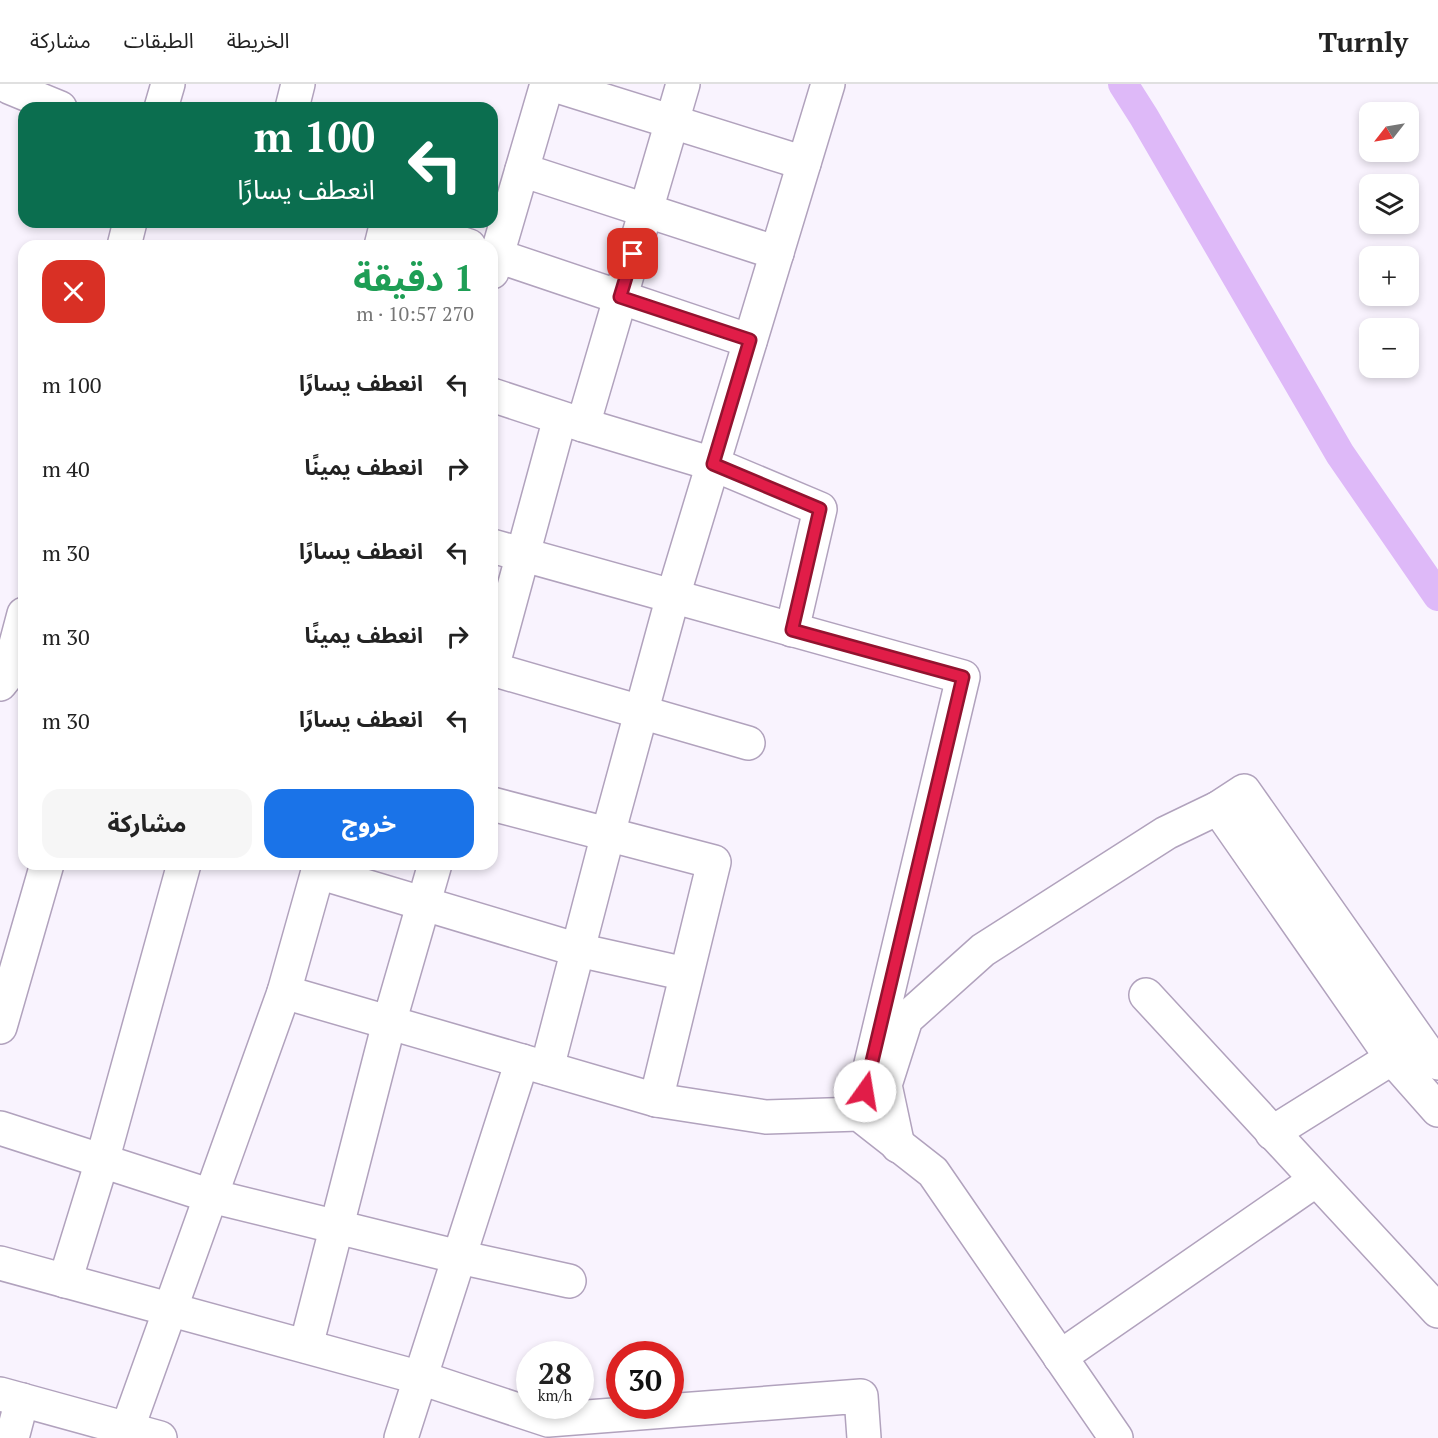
<!DOCTYPE html>
<html lang="ar">
<meta charset="utf-8">
<style>
body{margin:0;font-family:"PT Serif","Noto Sans Arabic",serif;background:#f6f6f6;color:#222;direction:rtl;height:100vh;display:flex;flex-direction:column;font-size:22px;white-space:nowrap}
*{box-sizing:border-box;margin:0}
p{font-size:20px;color:#767676}
.icon{flex:none;width:33px;height:33px;fill:none;stroke:currentColor;stroke-width:2;stroke-linecap:round;stroke-linejoin:round}
.map{position:relative;flex:1;overflow:hidden;direction:ltr}
.details{position:absolute;left:18px;top:156px;width:480px;height:630px;display:flex;flex-direction:column;background:#fff;border-radius:18px;box-shadow:0 3px 9px #0003;direction:rtl}
.details>*{flex:none}
.guide{position:absolute;left:18px;top:18px;width:480px;height:126px;border-radius:18px;box-shadow:0 3px 9px #0003;direction:rtl;background:#0b6e4f;color:#fff;overflow:hidden}
.needle{width:39px;rotate:239deg}
.tools{position:absolute;left:1359px;top:18px;display:grid;gap:12px}
.tools a{display:grid;place-items:center;width:60px;height:60px;border-radius:12px;background:#fff;box-shadow:0 3px 9px #0003;font-size:30px}
.speed{position:absolute;left:516px;top:1257px;display:flex;gap:12px;font-size:30px;font-weight:700;text-align:center}
.speed>*{display:grid;place-content:center;width:78px;height:78px;border-radius:50%;background:#fff;box-shadow:0 3px 9px #0003;line-height:1}
.speed small{font-size:15px;font-weight:400}
.speed .limit{border:9px solid #d22;background:#fff;color:#111}
.pin{position:absolute;display:grid;place-items:center;width:51px;height:51px;color:#fff;margin:-26px;border-radius:12px;box-shadow:0 3px 9px #0006}
.me{position:absolute;width:66px;margin:-33px;rotate:13deg;stroke-linejoin:round;filter:drop-shadow(0 0 4px #0008)}
.turn{display:flex;align-items:center;gap:21px;height:126px;padding:0 24px;font-size:27px}
.turn .icon{width:78px;height:78px;stroke-width:2.5}
.turn b{display:block;font-size:42px;line-height:51px}
.round{display:grid;place-items:center;flex:none;width:63px;height:63px;border-radius:18px;background:#f6f6f6}
.overview{display:flex;align-items:center;justify-content:space-between;height:102px;padding:0 24px}
h1{font-size:36px;font-weight:700;line-height:45px;color:#1e9e55}
.cta{display:flex;gap:12px;margin-top:auto;padding:12px 24px}
.cta a{flex:1;height:69px;border-radius:18px;background:#1a73e8;color:#fff;font-size:24px;font-weight:700;line-height:69px;text-align:center}
.cta a+a{background:#f6f6f6;color:#222}
ul{padding:0;list-style:none}
li{display:flex;align-items:center;gap:18px;height:84px;padding:0 24px}
li div{flex:1}
li b{display:block;font-size:22px}
li em{font-style:normal}
header{display:flex;align-items:center;gap:36px;box-sizing:border-box;height:84px;padding:0 30px;background:#fff;border-bottom:2px solid #e0e0e0}
header strong{font-size:28px}
nav{display:flex;gap:33px;margin-inline-start:auto;font-size:21px}
.map>svg:first-child{display:block}
.lines{fill:none;stroke-linecap:round;stroke-linejoin:round}
.canal{stroke:#deb9f8;stroke-width:30}
.street-casing{stroke:#b1a2bd;stroke-width:36}
.street{stroke:#fff;stroke-width:33}
.route-casing{stroke:#92132f;stroke-width:15}
.route{stroke:#e11d48;stroke-width:10}
</style>
<header>
<strong>Turnly</strong>
<nav><a>الخريطة</a><a>الطبقات</a><a>مشاركة</a></nav>
</header>
<div class="map">
<svg width="1438" height="1354" viewBox="0 0 1438 1354">
<rect width="100%" height="100%" fill="#f9f3fe"/>
<g class="lines">
<path class="canal" d="M1123 0 1144 33 1340 370 1438 512"/>
<g class="street-casing">
<g id="street">
<path d="M8 0 9 3 60 24"/>
<path d="M551 0 804 79"/>
<path d="M161 24 168 0"/>
<path d="M292 24 298 0"/>
<path d="M522 86 777 169"/>
<path d="M397 138 469 162"/>
<path d="M124 162 130 138"/>
<path d="M381 162 387 138"/>
<path d="M492 170 750 257"/>
<path d="M492 188 547 0"/>
<path d="M492 311 583 341 713 380 820 425 792 546"/>
<path d="M583 341 683 0"/>
<path d="M492 462 963 593 859 1030"/>
<path d="M492 584 560 334"/>
<path d="M492 585 748 659"/>
<path d="M0 600 8 590 24 530"/>
<path d="M492 720 714 778 656 1016"/>
<path d="M1218 724 1392 974 1438 1026"/>
<path d="M318 788 578 866 686 890"/>
<path d="M284 908 656 1016 766 1033 859 1030 933 1088 1116 1354"/>
<path d="M1146 911 1438 1227"/>
<path d="M0 943 47 780"/>
<path d="M547 984 608 750 673 512 828 0"/>
<path d="M0 1044 211 1112 459 1173 569 1197"/>
<path d="M1272 1049 1392 974"/>
<path d="M898 1062 885 1001 906 935 983 866 1166 749 1218 724 1244 707 1425 965 1438 979"/>
<path d="M0 1179 421 1294 548 1336 861 1312 864 1354"/>
<path d="M65 1197 102 1077 184 780"/>
<path d="M306 1262 389 939 435 780"/>
<path d="M1060 1273 1316 1096"/>
<path d="M0 1310 160 1354"/>
<path d="M12 1354 22 1316"/>
<path d="M124 1354 284 908 320 780"/>
<path d="M401 1354 522 977"/>
</g>
</g>
<use href="#street" class="street"/>
</g>
<g class="lines">
<g class="route-casing">
<path id="route" d="M633 170 620 213 750 256 713 380 820 425 792 546 963 593 865 1007"/>
</g>
<use href="#route" class="route"/>
</g>
</svg>
<div class="tools">
<a><svg class="needle" viewBox="-14 -14 28 28"><path d="M0-13l5 13h-10z" fill="#e53935"/><path d="M0 13l5-13h-10z" fill="#767676"/></svg></a>
<a><svg class="icon" aria-label="layers" viewBox="0 0 24 24"><path d="M12 4l9 5-9 5-9-5zM3 14l9 5 9-5"/></svg></a>
<a>+</a>
<a>−</a>
</div>
<div class="speed"><div>28<small>km/h</small></div><div class="limit">30</div></div>
<div class="pin" style="left:633px;top:170px;background:#d93025"><svg class="icon" aria-label="arrive" viewBox="0 0 24 24"><path d="M6 21V4h12l-3 4 3 4H6"/></svg></div>
<svg class="me" style="left:865px;top:1007px" viewBox="-20 -20 40 40"><circle r="19" fill="#fff"/><path d="M0-13L10 11 0 6-10 11z" fill="#e11d48"/></svg>
<div class="guide">
<div class="turn"><svg class="icon" aria-label="left" viewBox="0 0 24 24"><path d="M17 20v-9H6M10 6l-5 5 5 5"/></svg><div><b>100 m</b>انعطف يسارًا</div></div>
</div>
<section class="details">
<div class="overview"><div><h1>1 دقيقة</h1><p>270 m · 10:57</p></div><a class="round" style="background:#d93025;color:#fff"><svg class="icon" aria-label="close" viewBox="0 0 24 24"><path d="M6 6l12 12M18 6L6 18"/></svg></a></div>
<ul>
<li><svg class="icon" aria-label="left" viewBox="0 0 24 24"><path d="M17 20v-9H6M10 6l-5 5 5 5"/></svg><div><b>انعطف يسارًا</b></div><em>100 m</em></li>
<li><svg class="icon" aria-label="right" viewBox="0 0 24 24"><path d="M7 20v-9h11M14 6l5 5-5 5"/></svg><div><b>انعطف يمينًا</b></div><em>40 m</em></li>
<li><svg class="icon" aria-label="left" viewBox="0 0 24 24"><path d="M17 20v-9H6M10 6l-5 5 5 5"/></svg><div><b>انعطف يسارًا</b></div><em>30 m</em></li>
<li><svg class="icon" aria-label="right" viewBox="0 0 24 24"><path d="M7 20v-9h11M14 6l5 5-5 5"/></svg><div><b>انعطف يمينًا</b></div><em>30 m</em></li>
<li><svg class="icon" aria-label="left" viewBox="0 0 24 24"><path d="M17 20v-9H6M10 6l-5 5 5 5"/></svg><div><b>انعطف يسارًا</b></div><em>30 m</em></li>
</ul>
<div class="cta"><a>خروج</a><a>مشاركة</a></div>
</section>
</div>
